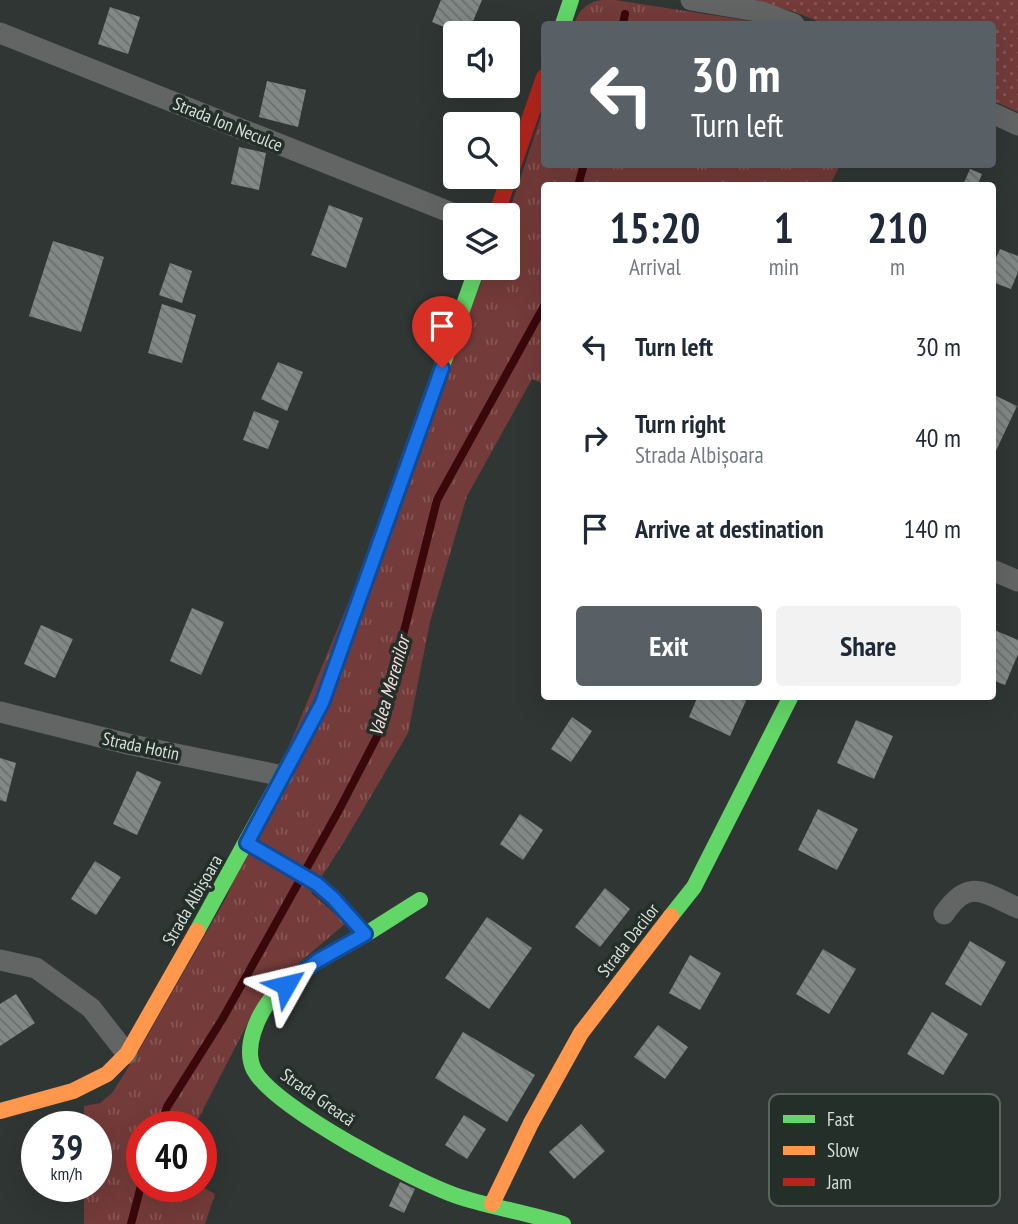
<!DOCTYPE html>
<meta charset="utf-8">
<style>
body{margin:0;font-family:"PT Sans Narrow",sans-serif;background:#f2f2f3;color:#1f2937;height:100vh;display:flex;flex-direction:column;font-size:26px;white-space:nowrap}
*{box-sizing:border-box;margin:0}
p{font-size:23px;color:#747a83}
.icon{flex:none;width:38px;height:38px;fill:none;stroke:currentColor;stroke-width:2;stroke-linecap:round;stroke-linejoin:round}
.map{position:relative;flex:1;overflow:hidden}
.sheet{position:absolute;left:541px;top:182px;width:455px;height:518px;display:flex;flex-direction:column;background:#fff;border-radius:7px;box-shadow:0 7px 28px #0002}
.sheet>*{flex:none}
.guide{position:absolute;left:541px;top:21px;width:455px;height:147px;border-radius:7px;box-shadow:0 7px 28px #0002;background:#586066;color:#fff;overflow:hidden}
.buttons{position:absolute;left:443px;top:21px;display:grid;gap:14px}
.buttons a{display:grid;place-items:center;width:77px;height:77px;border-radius:7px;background:#fff;box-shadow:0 7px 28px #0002;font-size:35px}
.speed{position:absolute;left:21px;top:1111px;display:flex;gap:14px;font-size:35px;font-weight:700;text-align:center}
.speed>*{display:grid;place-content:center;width:91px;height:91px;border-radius:50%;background:#fff;box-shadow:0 7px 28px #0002;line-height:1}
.speed small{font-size:18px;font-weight:400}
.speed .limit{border:10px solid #d22;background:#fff;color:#111}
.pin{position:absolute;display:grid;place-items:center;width:60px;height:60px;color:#fff;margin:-72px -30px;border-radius:50% 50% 50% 0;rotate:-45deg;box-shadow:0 0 7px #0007}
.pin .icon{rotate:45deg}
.me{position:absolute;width:77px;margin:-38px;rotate:53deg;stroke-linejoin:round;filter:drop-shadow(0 0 5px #0008)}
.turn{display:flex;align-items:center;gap:24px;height:147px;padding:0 35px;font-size:32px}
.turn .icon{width:91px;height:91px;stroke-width:2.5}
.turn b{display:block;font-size:49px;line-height:60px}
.eta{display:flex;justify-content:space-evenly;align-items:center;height:119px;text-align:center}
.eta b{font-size:42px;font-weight:700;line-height:49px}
.button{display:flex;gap:14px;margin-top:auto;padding:14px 35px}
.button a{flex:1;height:80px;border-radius:7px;background:#586066;color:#fff;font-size:28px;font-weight:700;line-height:80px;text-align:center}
.button a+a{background:#f2f2f3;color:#1f2937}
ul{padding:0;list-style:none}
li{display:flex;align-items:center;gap:21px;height:91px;padding:0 35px}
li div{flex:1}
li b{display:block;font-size:26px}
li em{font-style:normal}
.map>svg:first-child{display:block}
.grass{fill:url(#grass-dots)}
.park{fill:url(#park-tufts)}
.pitch{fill:#733b39}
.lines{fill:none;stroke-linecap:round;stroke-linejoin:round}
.stream{stroke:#39080b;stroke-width:8}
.building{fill:url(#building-back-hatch)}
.lane{stroke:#626564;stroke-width:10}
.street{stroke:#626564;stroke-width:21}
.fast{stroke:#63d668;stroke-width:16}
.slow{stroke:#ff974d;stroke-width:16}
.jam{stroke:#b3261e;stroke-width:16}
.route-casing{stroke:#114b97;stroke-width:18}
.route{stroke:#1a73e8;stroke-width:12}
.labels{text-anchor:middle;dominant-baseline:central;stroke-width:7;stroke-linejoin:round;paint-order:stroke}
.street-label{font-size:18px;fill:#d8dfda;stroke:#232f28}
.water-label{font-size:19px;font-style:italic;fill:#f6dedc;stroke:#232f28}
.key{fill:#232f28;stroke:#59645d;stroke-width:2}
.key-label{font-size:19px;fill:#d8dfda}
</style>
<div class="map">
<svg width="1018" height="1224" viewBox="0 0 1018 1224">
<defs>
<pattern id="grass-dots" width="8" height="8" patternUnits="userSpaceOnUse" patternTransform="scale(1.75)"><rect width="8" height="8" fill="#733b39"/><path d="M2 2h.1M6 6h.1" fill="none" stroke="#865755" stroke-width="1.8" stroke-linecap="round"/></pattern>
<pattern id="park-tufts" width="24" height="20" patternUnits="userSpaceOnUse" patternTransform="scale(1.75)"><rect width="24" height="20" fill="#733b39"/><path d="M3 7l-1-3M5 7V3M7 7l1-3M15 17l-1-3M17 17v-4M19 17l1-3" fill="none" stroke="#865755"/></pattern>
<pattern id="building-back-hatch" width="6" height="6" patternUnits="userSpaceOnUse" patternTransform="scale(1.75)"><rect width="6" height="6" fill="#828885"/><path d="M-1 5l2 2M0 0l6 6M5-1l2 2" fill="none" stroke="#6b706d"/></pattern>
</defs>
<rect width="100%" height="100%" fill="#303633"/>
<path class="grass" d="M749 0H1018V112L992 100V24H825L792 11Z"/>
<g class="park">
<path d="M601 0H615L768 24H574C579 10 586 3 601 0Z"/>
<path d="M544 107V164L840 165 830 185 544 186V384L532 379 467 496 430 622 408 733 344 842 311 893 346 923 286 974 254 1011 194 1127H142V1186H201L215 1194 205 1224H84V1187L96 1186V1127H84V1106L100 1103 112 1093 138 1052 226 898 487 268H508V215Z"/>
</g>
<path class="pitch" d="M638 165V164L696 165 689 185H631Z"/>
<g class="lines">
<g class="stream">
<path d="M623 24 625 14"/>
<path d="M578 186 584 164"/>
<path d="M160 1127 167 1107 223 1018 339 810 381 729 396 663 437 500 544 306"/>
<path d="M131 1224 142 1182"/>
</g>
</g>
<g class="building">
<path d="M441 0H482L468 33H459L432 22Z"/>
<path d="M110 7 140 17 128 54 98 44Z"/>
<path d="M267 81 306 90 298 127 259 117Z"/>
<path d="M239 147 266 153 259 190 231 184Z"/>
<path d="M970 169 982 174 977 186 963 185Z"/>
<path d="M329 205 363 218 346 268 311 255Z"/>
<path d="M53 241 104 257 81 332 29 316Z"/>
<path d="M1000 249 1018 256V272L1011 289 992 282V267Z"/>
<path d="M170 263 192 271 182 303 159 295Z"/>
<path d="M162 304 196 315 182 363 148 353Z"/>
<path d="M278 362 303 372 287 411 261 399Z"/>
<path d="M992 394 1017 406 994 455 992 454Z"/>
<path d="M254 411 279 421 268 449 243 440Z"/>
<path d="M192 608 224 622 201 675 170 661Z"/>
<path d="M41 625 73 639 55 678 24 664Z"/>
<path d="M992 629 1018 640V654L1005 685 992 680Z"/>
<path d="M698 696H737L746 701 730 736 689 717Z"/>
<path d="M572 717 592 731 571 762 551 749Z"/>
<path d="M856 720 893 736 874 779 837 763Z"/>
<path d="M0 758 16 763 6 802 0 800Z"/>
<path d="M137 771 161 782 137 835 113 824Z"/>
<path d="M818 809 858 829 837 870 798 850Z"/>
<path d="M520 814 543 830 523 860 500 844Z"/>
<path d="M95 861 121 877 96 915 71 899Z"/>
<path d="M605 888 630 909 600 947 575 927Z"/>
<path d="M487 917 532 948 489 1009 445 978Z"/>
<path d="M970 941 1006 962 981 1006 945 984Z"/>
<path d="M823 949 856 969 829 1014 796 994Z"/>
<path d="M690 955 721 973 700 1010 669 993Z"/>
<path d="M16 994 35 1023 0 1046V1004Z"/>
<path d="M932 1012 968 1034 943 1075 907 1054Z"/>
<path d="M658 1025 688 1047 665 1079 634 1057Z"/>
<path d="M463 1032 535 1075 507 1122 435 1078Z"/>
<path d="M464 1115 486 1129 467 1159 445 1145Z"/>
<path d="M581 1124 605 1151 574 1179 549 1152Z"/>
<path d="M400 1182 415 1189 404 1213 389 1206Z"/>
</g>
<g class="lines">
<path class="lane" d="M250 845 317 884 333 897 363 932"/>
<g class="street">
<path d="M691 0 762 12 794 24"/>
<path d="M0 33 457 215"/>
<path d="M992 113 1018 125"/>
<path d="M992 570 1018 581"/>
<path d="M0 712 132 745 283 776"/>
<path d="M944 914C969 877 984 893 1018 908"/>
<path d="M0 960 36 968 91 1008 127 1054"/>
</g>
<g class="fast">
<path d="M563 24 571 0"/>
<path d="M420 900C402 911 384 923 366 934 333 954 295 969 270 1000 257 1017 243 1048 254 1070 274 1108 417 1183 460 1197 494 1208 529 1213 563 1224"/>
<path d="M671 916 694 887 791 696"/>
<path d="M197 931 322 703 477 268"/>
</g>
<g class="slow">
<path d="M0 1111 73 1091 107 1074 127 1054 197 931"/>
<path d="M492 1204 531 1123 581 1033 671 916"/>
</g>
<path class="jam" d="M496 215 544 77"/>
</g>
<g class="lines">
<g class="route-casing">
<path id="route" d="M286 985 317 961 365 934 333 898 317 884 247 843 322 703 442 368"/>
</g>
<use href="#route" class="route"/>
</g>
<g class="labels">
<g class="street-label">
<text transform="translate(228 124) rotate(22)">Strada Ion Neculce</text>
<text transform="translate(141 746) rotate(12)">Strada Hotin</text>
<text transform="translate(192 900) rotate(-60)">Strada Albișoara</text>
<text transform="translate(628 940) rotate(-52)">Strada Dacilor</text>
<text transform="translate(318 1097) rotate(35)">Strada Greacă</text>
</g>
<g class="water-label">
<text transform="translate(389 686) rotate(-74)">Valea Merenilor</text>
</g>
</g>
<rect x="769" y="1094" width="231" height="112" rx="10" class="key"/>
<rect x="783" y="1115" width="32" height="8" fill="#63d668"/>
<rect x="783" y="1146" width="32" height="9" fill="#ff974d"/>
<rect x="783" y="1178" width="32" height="8" fill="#b3261e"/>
<g class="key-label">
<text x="827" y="1126">Fast</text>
<text x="827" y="1157">Slow</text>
<text x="827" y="1189">Jam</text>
</g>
</svg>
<div class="buttons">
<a><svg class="icon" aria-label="sound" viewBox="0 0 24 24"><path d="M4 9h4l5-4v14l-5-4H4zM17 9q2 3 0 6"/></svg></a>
<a><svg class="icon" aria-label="search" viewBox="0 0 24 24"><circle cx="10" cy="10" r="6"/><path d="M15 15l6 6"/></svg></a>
<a><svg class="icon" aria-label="layers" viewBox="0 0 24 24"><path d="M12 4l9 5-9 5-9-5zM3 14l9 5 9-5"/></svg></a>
</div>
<div class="speed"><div>39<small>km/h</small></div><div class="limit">40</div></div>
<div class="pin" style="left:442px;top:368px;background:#d93025"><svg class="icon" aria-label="arrive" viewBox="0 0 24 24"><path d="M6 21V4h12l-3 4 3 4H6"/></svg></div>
<svg class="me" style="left:286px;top:985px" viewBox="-20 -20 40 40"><path d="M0-17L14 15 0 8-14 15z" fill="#1a73e8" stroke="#fff" stroke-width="4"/></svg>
<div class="guide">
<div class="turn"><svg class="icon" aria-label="left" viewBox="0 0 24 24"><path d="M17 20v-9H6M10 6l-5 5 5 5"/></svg><div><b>30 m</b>Turn left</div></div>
</div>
<section class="sheet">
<div class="eta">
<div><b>15:20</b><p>Arrival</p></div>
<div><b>1</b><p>min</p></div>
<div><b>210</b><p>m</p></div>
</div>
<ul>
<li><svg class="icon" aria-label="left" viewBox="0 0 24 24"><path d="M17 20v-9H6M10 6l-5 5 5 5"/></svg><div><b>Turn left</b></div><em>30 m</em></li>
<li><svg class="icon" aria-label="right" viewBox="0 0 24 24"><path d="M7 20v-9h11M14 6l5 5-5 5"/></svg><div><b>Turn right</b><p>Strada Albișoara</p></div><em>40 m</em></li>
<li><svg class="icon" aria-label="arrive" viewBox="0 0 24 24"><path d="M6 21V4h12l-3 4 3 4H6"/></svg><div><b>Arrive at destination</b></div><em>140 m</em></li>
</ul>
<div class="button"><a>Exit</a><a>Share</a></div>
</section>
</div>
